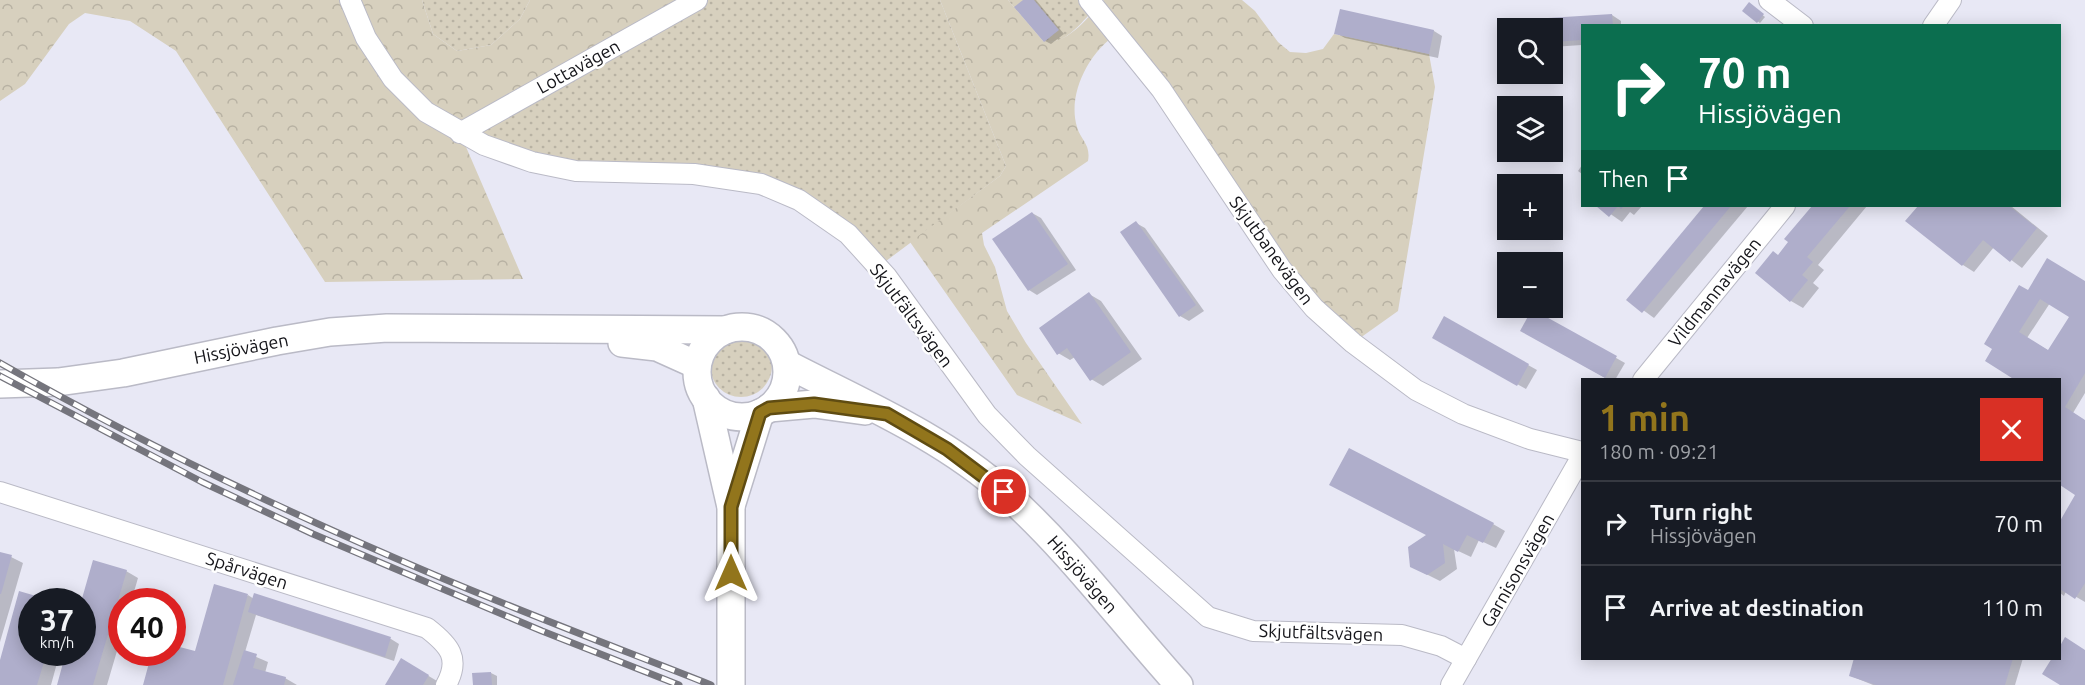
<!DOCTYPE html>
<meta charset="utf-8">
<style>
body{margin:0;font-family:Ubuntu,sans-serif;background:#20242c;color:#f1f3f6;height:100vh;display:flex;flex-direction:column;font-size:22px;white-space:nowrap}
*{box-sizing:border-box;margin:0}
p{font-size:20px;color:#9ea1a6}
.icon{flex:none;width:33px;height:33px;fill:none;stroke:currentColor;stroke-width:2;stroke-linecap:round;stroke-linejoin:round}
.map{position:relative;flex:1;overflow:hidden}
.panel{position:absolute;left:1581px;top:378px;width:480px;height:282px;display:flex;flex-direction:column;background:#171b24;border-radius:0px;box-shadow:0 3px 15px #0003}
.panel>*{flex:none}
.top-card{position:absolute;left:1581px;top:24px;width:480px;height:183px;border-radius:0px;box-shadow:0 3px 15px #0003;background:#0b6e4f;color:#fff;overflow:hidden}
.fabs{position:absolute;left:1497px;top:18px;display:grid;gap:12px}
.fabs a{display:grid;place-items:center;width:66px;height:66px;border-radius:0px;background:#171b24;box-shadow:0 3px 15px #0003;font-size:30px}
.speed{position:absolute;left:18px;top:588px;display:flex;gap:12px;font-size:30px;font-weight:700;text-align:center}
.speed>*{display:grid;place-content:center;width:78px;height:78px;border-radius:50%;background:#171b24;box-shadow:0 3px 15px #0003;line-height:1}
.speed small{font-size:15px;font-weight:400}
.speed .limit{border:9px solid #d22;background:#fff;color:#111}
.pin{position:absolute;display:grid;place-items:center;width:51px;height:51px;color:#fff;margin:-26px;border:3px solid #fff;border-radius:50%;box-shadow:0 2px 6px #0007}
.me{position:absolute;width:66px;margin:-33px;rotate:0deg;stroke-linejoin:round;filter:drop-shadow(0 0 4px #0008)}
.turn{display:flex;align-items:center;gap:21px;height:126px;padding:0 18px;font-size:27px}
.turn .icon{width:78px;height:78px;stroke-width:2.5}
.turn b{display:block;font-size:42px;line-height:51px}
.then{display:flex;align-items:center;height:57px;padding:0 18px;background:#0003;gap:12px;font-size:22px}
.round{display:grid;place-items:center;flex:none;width:63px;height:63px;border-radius:0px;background:#20242c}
.head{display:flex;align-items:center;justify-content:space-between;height:102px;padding:0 18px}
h1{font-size:36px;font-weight:700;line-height:45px;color:#92751c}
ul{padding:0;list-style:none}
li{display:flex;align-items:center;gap:18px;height:84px;padding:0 18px;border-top:2px solid #363941}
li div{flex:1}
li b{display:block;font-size:22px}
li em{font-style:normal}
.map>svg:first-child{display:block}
.grass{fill:url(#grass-dots)}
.forest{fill:url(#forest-crowns)}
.shadow{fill:#0003;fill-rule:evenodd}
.building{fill:#afaecb;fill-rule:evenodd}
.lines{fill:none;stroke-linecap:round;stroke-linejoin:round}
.street-casing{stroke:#babac6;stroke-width:22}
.secondary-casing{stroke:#babac6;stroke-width:30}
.street{stroke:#fff;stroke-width:20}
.secondary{stroke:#fff;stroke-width:27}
.rail-casing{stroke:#75757d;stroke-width:7}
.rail{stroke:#fff;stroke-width:4.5;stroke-dasharray:14;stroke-linecap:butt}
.route-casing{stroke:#5f4c12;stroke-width:15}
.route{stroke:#92751c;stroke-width:10}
.labels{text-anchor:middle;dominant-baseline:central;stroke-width:5;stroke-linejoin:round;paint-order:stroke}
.street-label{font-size:18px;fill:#141419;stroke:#fff}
</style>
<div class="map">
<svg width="2085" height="685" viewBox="0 0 2085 685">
<defs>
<pattern id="grass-dots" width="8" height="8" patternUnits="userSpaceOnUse" patternTransform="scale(1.5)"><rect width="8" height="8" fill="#d7d0be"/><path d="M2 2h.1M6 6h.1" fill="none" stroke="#b8b2a3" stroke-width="1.8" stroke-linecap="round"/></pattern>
<pattern id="forest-crowns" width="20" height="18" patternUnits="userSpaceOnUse" patternTransform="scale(1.5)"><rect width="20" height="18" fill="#d7d0be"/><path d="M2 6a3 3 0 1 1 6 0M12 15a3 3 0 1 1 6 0" fill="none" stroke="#b8b2a3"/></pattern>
</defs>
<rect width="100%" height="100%" fill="#e8e8f5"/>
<g class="grass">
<path d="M422 0H530L520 19 491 45 457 51 433 34Z"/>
<path d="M697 0H940L1006 166 1000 176 878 267 761 184 576 171 460 133Z"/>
<path d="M1008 0H1081L1091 13C1077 27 1065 44 1044 42Z"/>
<circle cx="741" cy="366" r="31"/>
</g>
<g class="forest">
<path d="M0 0H422L433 34 457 51 491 45 520 19 530 0H697L460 133 523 279 325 282 176 51 130 21 85 13 69 24 25 84 0 101Z"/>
<path d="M940 0H1008L1044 42C1069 44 1088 17 1104 0H1242L1255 11 1278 42 1290 52 1306 53 1323 49 1334 34 1429 54 1435 87 1398 311 1353 343 1314 308 1117 34C1089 52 1067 94 1077 127 1081 141 1091 144 1088 161L982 233 984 245 995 267 1007 311 1026 343 1082 424 1017 395 910 242 1000 176 1006 166Z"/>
</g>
<g class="shadow">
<path d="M1025 0H1036L1064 34 1051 44 1045 41Z"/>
<path d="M1749 4 1765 17 1760 23 1744 11Z"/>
<path d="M1612 15 1621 21V26H1582V45L1552 47V28H1517L1516 21Z"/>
<path d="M1434 31 1442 36 1438 58 1345 38 1336 33Z"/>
<path d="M1582 165V174L1578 171Z"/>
<path d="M1599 206H1642L1634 215 1630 212 1622 222Z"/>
<path d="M1706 206H1748L1654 318 1628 299Z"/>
<path d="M1814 206H1867L1818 265 1824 270 1813 283 1819 288 1803 308 1791 301 1757 273 1779 256 1790 242 1787 239Z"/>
<path d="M1920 206H2011L2048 236 2022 268 1994 247 1974 272 1963 265 1908 220Z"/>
<path d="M1032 213 1041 218 1076 270 1037 295 1029 290Z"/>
<path d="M1136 223 1145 228 1204 311 1189 321 1180 316Z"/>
<path d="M2085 283V393L2073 413 2085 421V602L2066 591 2064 596 2060 593V523L2078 495 2060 484V380L1987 360 2028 292ZM2050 303 2071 316 2049 351 2027 338Z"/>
<path d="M1089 294 1101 301 1142 359 1103 386 1091 379 1075 357 1070 360 1058 353Z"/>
<path d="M1533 311 1625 363 1615 380H1609L1522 330Z"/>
<path d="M1445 319 1537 370 1526 389 1434 338Z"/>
<path d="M1493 524 1505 531 1496 548 1479 540 1471 557 1454 549 1457 569 1440 581 1424 573 1429 535Z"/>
<path d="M0 553 11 557 23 563 0 642Z"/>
<path d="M126 571 138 578 131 602H122V634L107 685H58L82 652Z"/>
<path d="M20 593 50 602H32V652H60L51 685H0V665Z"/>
<path d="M248 595 254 599 255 595 391 639 399 644 394 661 256 615 245 652 268 662 265 673 285 678 297 685H144L196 653Z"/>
<path d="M1856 658H2023L2015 685H1873L1851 676Z"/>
<path d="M402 660 437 681 435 685H387Z"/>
<path d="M491 673 497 676V685H474Z"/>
</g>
<g class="building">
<path d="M1023 0H1034L1059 30 1044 42 1014 7Z"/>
<path d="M1749 2 1764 14 1757 23 1742 11Z"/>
<path d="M1340 9 1434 30 1429 54 1334 34Z"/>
<path d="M1612 14 1613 26H1582V40L1552 42V28H1515V20Z"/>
<path d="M1596 206H1624L1621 209 1618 206 1609 217Z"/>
<path d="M1704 206H1731L1642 313 1626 300Z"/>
<path d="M1812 206H1850L1807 257 1813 262 1802 275 1808 280 1790 302 1755 273 1773 251 1778 255 1788 242 1784 239Z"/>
<path d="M1918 206H2009L2037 228 2010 262 1983 240 1962 266 1905 221Z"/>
<path d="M1032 212 1068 264 1028 291 992 239Z"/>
<path d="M1136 221 1196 305 1179 317 1120 232Z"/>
<path d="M2047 258 2085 281V373L2065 407 2085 420V583L2075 599 2060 589V521L2075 495 2060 485V380H2015L1985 361 1992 349 1984 344 2019 285 2028 290ZM2040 299 2069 317 2048 350 2019 332Z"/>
<path d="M1089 292 1131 352 1090 381 1067 348 1057 355 1039 328Z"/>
<path d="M1532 309 1617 356 1605 378 1520 331Z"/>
<path d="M1444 316 1529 364 1517 386 1432 338Z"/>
<path d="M1349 448 1494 523 1483 543 1467 535 1458 552 1443 544 1445 563 1427 575 1410 567 1408 547 1426 535 1329 485Z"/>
<path d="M0 552 12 555 1 594H0Z"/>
<path d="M93 560 127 570 93 685H57L66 652H82L81 602Z"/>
<path d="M214 584 248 594 223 685H143L152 652H172V645L195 651Z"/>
<path d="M19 591 53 601 32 602V652H47L37 685H0V660Z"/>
<path d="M254 593 391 637 385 657 248 612Z"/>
<path d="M2065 637 2085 650V685H2060L2042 674 2052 658H2060V646Z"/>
<path d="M244 650 257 654 253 668 286 677 284 685H233Z"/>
<path d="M401 658 429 675 423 685H385Z"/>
<path d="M1854 658H2013L2005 685H1876L1849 676Z"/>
<path d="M491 672 492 685H473L472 673Z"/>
</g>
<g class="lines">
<g class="street-casing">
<g id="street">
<path d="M350 0 366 38 393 79 426 112 484 145 532 162 576 171 694 174 761 184 799 200 848 234 887 277 987 415 1027 456 1208 617 1253 631 1402 635 1441 646 1466 659"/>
<path d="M1089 0 1161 89 1282 270 1314 308 1353 343 1416 390 1463 414 1530 439 1582 452"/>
<path d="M1769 0 1803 26"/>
<path d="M1933 26 1951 0"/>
<path d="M460 133 697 0"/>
<path d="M1643 380 1785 206"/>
<path d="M0 492 427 628C449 645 461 658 446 685"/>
<path d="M1451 685 1582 456"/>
</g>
</g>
<g class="secondary-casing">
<g id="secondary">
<circle cx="742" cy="372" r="45"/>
<path d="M622 343 657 347 697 365"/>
<path d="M787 364C860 402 943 437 1005 493 1070 551 1121 621 1179 685"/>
<path d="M0 384 58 382 123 373 277 341 330 332 387 328 725 330"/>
<path d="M706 398 731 507V685"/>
<path d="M769 408 814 404 865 411"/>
<path d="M731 506 760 413"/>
</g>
</g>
<use href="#street" class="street"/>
<use href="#secondary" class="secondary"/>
<g class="rail-casing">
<g id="rail">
<path d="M0 363C141 443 288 513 437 576 527 614 620 649 711 685"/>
<path d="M0 376 202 482 313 534 542 631 679 685"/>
</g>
</g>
<use href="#rail" class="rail"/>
</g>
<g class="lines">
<g class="route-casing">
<path id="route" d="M731 573V507L760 413 769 408 814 404 887 414 947 449 1004 492"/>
</g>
<use href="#route" class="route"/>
</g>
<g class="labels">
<g class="street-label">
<text transform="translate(578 66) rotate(-29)">Lottavägen</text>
<text transform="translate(1272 250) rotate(54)">Skjutbanevägen</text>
<text transform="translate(1714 292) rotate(-51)">Vildmannavägen</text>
<text transform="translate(912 315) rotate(53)">Skjutfältsvägen</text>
<text transform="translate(241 348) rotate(-11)">Hissjövägen</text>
<text transform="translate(247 570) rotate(18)">Spårvägen</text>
<text transform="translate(1517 570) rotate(-60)">Garnisonsvägen</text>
<text transform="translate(1083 574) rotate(49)">Hissjövägen</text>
<text transform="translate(1321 632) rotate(2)">Skjutfältsvägen</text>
</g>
</g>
</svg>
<div class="fabs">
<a><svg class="icon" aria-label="search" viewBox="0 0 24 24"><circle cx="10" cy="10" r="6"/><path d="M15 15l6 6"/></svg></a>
<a><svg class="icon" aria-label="layers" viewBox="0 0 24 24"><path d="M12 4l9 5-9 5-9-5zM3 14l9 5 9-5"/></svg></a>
<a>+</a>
<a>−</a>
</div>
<div class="speed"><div>37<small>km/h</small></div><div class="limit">40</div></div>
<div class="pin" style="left:1004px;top:492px;background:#d93025"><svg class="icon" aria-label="arrive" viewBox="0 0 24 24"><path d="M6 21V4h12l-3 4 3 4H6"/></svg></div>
<svg class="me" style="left:731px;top:573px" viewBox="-20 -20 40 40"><path d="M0-17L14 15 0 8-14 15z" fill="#92751c" stroke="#fff" stroke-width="4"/></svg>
<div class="top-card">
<div class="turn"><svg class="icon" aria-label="right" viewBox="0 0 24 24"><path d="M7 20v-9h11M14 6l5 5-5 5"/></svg><div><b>70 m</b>Hissjövägen</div></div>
<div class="then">Then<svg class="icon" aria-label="arrive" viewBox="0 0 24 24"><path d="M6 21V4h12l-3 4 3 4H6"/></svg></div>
</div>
<section class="panel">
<div class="head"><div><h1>1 min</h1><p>180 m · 09:21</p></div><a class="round" style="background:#d93025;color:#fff"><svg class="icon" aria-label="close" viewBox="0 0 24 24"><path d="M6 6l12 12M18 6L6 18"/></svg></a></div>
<ul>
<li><svg class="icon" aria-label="right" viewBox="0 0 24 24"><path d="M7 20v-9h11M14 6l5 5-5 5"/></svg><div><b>Turn right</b><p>Hissjövägen</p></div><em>70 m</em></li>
<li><svg class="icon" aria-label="arrive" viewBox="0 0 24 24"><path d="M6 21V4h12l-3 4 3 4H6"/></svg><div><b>Arrive at destination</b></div><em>110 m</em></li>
</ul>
</section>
</div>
